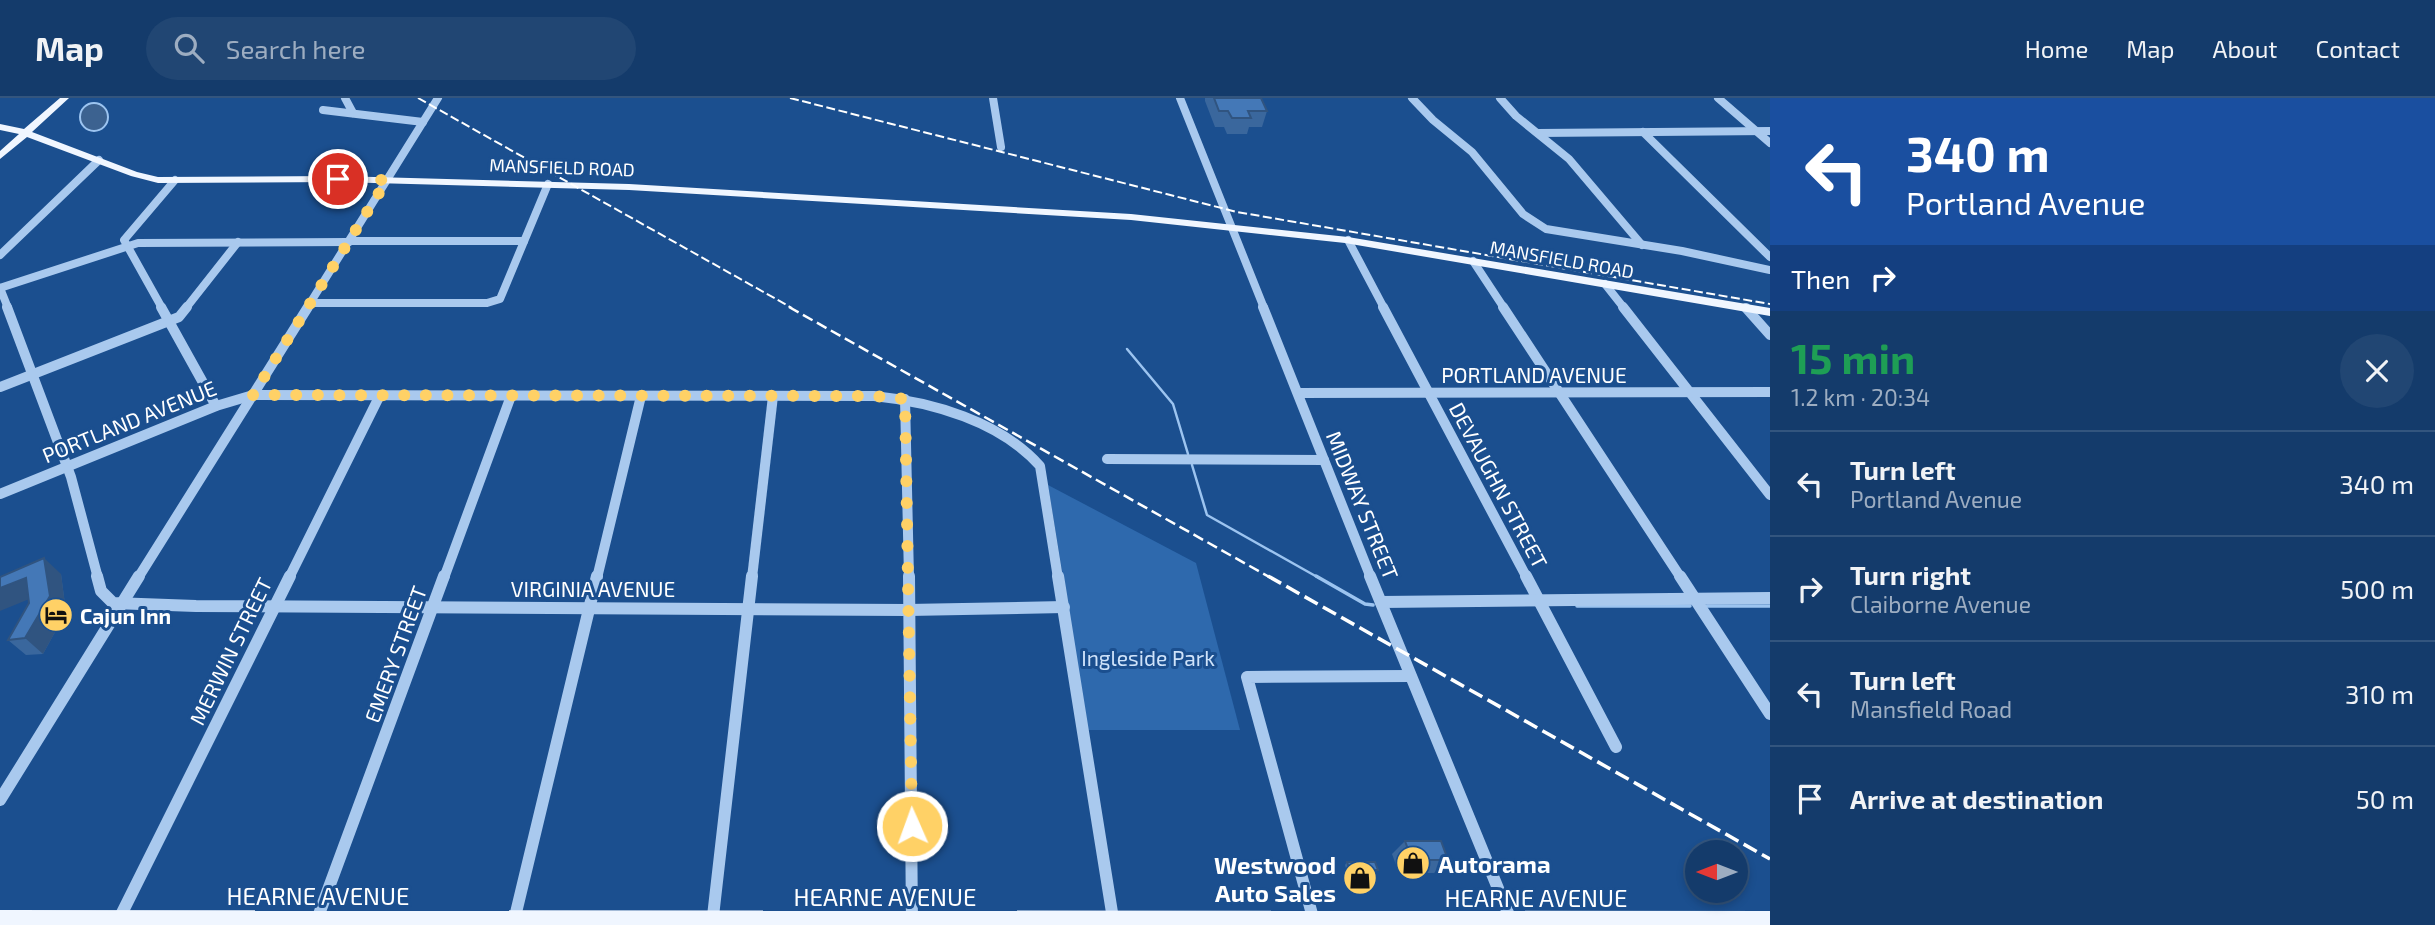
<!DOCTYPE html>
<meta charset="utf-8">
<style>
body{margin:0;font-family:"Exo 2",sans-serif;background:#214673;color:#f1f3f6;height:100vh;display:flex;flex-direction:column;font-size:26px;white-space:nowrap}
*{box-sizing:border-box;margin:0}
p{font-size:23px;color:#9dadc1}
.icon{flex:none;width:38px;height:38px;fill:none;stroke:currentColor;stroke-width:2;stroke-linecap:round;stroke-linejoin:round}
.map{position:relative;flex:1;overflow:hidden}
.details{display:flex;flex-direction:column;background:#143b6b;width:665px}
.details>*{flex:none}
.hud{background:#1a4fa0;color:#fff;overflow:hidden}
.needle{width:46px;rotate:270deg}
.fabs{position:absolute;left:1685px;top:742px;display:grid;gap:14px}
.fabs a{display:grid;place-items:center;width:63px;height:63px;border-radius:50%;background:#143b6b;box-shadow:0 4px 10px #0003,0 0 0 2px #33557e;font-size:35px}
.pin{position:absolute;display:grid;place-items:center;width:60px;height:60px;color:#fff;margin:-30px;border:4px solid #fff;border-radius:50%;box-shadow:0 2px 7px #0007}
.me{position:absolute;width:77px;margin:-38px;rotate:358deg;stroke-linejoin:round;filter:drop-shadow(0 0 5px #0008)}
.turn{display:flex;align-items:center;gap:24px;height:147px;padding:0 21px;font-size:32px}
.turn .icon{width:91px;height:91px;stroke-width:2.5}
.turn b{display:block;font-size:49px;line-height:60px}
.then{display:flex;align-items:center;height:66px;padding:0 21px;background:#0003;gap:14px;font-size:26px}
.round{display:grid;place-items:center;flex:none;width:74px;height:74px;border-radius:37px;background:#214673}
.head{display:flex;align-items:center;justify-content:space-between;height:119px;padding:0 21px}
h1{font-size:42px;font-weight:700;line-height:52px;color:#1e9e55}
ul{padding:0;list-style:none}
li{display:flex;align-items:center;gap:21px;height:105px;padding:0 21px;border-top:2px solid #33557e}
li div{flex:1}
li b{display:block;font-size:26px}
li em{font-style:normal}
header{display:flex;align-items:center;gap:42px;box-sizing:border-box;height:98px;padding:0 35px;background:#143b6b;border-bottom:2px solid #33557e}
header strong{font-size:33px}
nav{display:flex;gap:38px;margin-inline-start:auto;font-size:24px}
.search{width:490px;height:63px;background:#214673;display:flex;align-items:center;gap:18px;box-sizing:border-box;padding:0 24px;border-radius:38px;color:#9dadc1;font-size:26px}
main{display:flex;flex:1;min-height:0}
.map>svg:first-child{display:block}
.green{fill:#2e69ad}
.water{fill:#3c6290;stroke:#9cc4f0;stroke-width:2}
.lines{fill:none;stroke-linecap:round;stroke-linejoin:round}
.stream-far1{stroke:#9cc4f0;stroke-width:2.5}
.stream{stroke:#9cc4f0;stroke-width:3.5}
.minor-far2{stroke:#a9c9ee;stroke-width:8}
.minor-far1{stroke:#a9c9ee;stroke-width:10}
.minor{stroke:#a9c9ee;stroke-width:12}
.major{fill:#f0f6ff;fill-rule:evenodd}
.rail-far2{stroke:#fff;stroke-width:2;stroke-dasharray:9 3.5;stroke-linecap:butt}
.rail-far1{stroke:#fff;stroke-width:2.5;stroke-dasharray:11 5;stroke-linecap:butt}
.rail{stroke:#fff;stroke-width:3.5;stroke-dasharray:15 6;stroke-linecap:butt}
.wall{fill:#3a679d}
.shaded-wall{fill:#305480}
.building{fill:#4478b7;stroke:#305480;stroke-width:2}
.route{stroke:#ffd166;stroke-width:12;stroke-dasharray:0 21.6}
.labels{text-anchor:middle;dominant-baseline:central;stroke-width:6;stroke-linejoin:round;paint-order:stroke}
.far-street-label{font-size:18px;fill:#fff;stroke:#1b4f8f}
.street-label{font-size:21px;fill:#fff;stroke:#1b4f8f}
.poi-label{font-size:21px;font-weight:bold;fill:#fff;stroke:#1b4f8f;text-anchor:start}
.park-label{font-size:21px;fill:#cfe3fa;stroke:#1b4f8f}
.near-poi-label{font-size:24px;font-weight:bold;fill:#fff;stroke:#1b4f8f;text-anchor:start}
.near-street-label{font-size:24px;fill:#fff;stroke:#1b4f8f}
</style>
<header>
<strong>Map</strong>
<div class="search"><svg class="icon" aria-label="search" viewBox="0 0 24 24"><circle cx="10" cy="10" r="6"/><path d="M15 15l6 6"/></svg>Search here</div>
<nav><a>Home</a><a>Map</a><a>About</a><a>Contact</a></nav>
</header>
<main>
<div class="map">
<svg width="1770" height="827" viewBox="0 0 1770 827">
<rect width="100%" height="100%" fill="#1b4f8f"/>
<path class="green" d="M1048 387 1196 465 1240 632H1088Z"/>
<circle class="water" cx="94" cy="19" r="14"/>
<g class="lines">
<g class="stream-far1">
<path d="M1127 251 1173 306 1188 356"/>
<path d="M1192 367 1207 417 1319 480"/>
</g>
<g class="stream">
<path d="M1316 478 1365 506 1373 507"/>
<path d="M1577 508H1690"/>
<path d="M1707 508H1770"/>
</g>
<g class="minor-far2">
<path d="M345 0 353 15"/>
<path d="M993 0 1001 49"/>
<path d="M1180 0 1264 210"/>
<path d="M1412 0 1433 22 1472 54 1523 116 1546 131 1682 153 1770 172"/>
<path d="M1500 0 1516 18 1569 61 1642 147"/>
<path d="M1718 0 1770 45"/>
<path d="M323 12 423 24"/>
<path d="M1643 34 1770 159"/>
<path d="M1538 35 1770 33"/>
<path d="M1348 142 1384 210"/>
<path d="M350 143H524"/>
<path d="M0 157 99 62"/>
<path d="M1473 163 1504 210"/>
<path d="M1605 186 1624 210"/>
<path d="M0 190 8 210"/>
<path d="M0 190 138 145 349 144"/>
<path d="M310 205H487L500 201 548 86"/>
<path d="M162 210 124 142 175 82"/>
<path d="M186 210 238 144"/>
<path d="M307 210 438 0"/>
</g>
<g class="minor-far1">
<path d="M7 209 71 379 98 480"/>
<path d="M161 209 216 308"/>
<path d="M1263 209 1371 480"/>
<path d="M1383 209 1527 480"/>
<path d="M1503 209 1681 480"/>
<path d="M1623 209 1770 397"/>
<path d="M1746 210 1770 237"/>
<path d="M0 289 179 219 187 209"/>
<path d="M1298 295 1770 294"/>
<path d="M905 301 909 480"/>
<path d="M1107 361 1324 362"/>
<path d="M0 396 216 308 253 297 874 298C932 304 1000 323 1040 368L1058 480"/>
<path d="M138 480 308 209"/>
<path d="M289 480 380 297"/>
<path d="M444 480 511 298"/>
<path d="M597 480 641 298"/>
<path d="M752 480 773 298"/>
</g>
<g class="minor">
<path d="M97 478 101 493 113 505 196 508 908 512 1064 509"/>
<path d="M909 478 912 827"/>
<path d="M1058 478 1114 827"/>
<path d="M1370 478 1513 827"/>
<path d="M1526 478 1616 649"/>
<path d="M1680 478 1770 616"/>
<path d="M1381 504 1770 500"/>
<path d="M0 702 139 478"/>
<path d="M116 827 290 478"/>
<path d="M315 827 444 478"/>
<path d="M513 827 597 478"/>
<path d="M712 827 752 478"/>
<path d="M1315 827 1247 579 1410 578"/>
</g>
<g class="major">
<path d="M60 0H69L32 34 137 74 158 79 338 78 629 86 1131 116 1348 139 1770 210V218L1345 145 1131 122 629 92 338 84 158 85 131 78 27 39 0 61V53L19 36 0 32V26L24 31Z"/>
<path d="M0 812 1770 813V827H0Z"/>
</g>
<g class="rail-far2">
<path d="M418 0 792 210"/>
<path d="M790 0 1237 114 1770 206"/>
</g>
<path class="rail-far1" d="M789 209 1271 480"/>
<path class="rail" d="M1268 478 1770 761"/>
</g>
<g class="wall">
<path d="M1205 0H1261L1267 13 1262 29H1249L1247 36H1227L1224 29H1215L1205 3Z"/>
<path d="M61 476 66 514 43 556 26 557 8 542 29 505V501Z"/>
<path d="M1405 743 1448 762 1434 775H1399L1392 756Z"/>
<path d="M1347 764 1378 772 1374 775 1376 782 1373 785H1350L1345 767Z"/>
</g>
<g class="shaded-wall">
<path d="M44 460 61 476 66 514 43 556 25 540Z"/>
<path d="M26 480 44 495 0 513V490Z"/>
</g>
<g class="building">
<path d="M1214 0H1261L1267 13H1248L1251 20H1232L1228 13H1219Z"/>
<path d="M44 460 50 498 25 540 8 542 29 505 26 480 0 490V479Z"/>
<path d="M1405 743H1441L1448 762H1412Z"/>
<path d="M1347 764H1375L1378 772H1373L1376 782H1353Z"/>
</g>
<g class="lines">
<path class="route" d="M338 81 387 82 253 297 874 298 905 301 912 728"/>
</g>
<defs>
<g id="hotel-disc" transform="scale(1.75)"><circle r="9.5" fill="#ffd166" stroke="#1b4f8f"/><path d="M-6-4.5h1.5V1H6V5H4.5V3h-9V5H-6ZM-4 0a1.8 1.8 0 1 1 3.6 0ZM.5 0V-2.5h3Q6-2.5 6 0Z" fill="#111"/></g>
<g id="shop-disc" transform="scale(1.75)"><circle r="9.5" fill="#ffd166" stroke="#1b4f8f"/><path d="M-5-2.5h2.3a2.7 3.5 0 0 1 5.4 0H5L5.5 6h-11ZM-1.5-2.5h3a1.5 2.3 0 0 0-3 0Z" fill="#111"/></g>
</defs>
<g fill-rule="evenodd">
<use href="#hotel-disc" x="56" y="517"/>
<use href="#shop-disc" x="1413" y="765"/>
<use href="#shop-disc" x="1360" y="780"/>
</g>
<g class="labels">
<g class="far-street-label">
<text transform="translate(562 69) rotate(2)">MANSFIELD ROAD</text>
<text transform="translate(1562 161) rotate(10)">MANSFIELD ROAD</text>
</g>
<g class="street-label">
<text x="1534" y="276">PORTLAND AVENUE</text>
<text transform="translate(129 323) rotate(-22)">PORTLAND AVENUE</text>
<text transform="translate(1499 387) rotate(62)">DEVAUGHN STREET</text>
<text transform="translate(1363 407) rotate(68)">MIDWAY STREET</text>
<text x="593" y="490">VIRGINIA AVENUE</text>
<text transform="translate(230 553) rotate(-64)">MERWIN STREET</text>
<text transform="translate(395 556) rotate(-70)">EMERY STREET</text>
</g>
<g class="poi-label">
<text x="80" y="517">Cajun Inn</text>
</g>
<g class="park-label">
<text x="1148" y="559">Ingleside Park</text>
</g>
<g class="near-poi-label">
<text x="1438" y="765">Autorama</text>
<text x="1336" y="766" text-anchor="end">Westwood<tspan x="1336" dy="28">Auto Sales</tspan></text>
</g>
<g class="near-street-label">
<text x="318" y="797">HEARNE AVENUE</text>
<text x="885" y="798">HEARNE AVENUE</text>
<text x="1536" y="799">HEARNE AVENUE</text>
</g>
</g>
</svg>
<div class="fabs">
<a><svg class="needle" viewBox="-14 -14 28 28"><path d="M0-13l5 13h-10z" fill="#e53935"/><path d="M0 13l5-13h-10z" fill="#9dadc1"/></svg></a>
</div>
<div class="pin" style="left:338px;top:81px;background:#d93025"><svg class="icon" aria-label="arrive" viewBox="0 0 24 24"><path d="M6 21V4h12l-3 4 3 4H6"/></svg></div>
<svg class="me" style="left:912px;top:728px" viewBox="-20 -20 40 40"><circle r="17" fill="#ffd166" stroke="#fff" stroke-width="3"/><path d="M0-11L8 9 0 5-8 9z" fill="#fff"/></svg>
</div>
<section class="details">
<div class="hud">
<div class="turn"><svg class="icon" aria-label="left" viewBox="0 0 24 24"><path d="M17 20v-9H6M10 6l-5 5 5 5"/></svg><div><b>340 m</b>Portland Avenue</div></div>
<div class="then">Then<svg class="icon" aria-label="right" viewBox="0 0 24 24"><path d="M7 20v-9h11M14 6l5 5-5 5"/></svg></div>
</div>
<div class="head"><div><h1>15 min</h1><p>1.2 km · 20:34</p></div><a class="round"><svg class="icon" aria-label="close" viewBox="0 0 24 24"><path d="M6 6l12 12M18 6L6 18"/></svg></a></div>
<ul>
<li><svg class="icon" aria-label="left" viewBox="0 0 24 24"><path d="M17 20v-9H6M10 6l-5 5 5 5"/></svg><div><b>Turn left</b><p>Portland Avenue</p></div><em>340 m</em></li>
<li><svg class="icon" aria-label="right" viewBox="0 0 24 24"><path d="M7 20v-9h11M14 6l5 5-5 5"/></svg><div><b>Turn right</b><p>Claiborne Avenue</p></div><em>500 m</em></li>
<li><svg class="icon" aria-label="left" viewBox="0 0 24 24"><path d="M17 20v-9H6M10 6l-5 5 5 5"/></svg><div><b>Turn left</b><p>Mansfield Road</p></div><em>310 m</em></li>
<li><svg class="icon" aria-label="arrive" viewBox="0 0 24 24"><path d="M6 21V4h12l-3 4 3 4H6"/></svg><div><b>Arrive at destination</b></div><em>50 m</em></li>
</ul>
</section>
</main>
